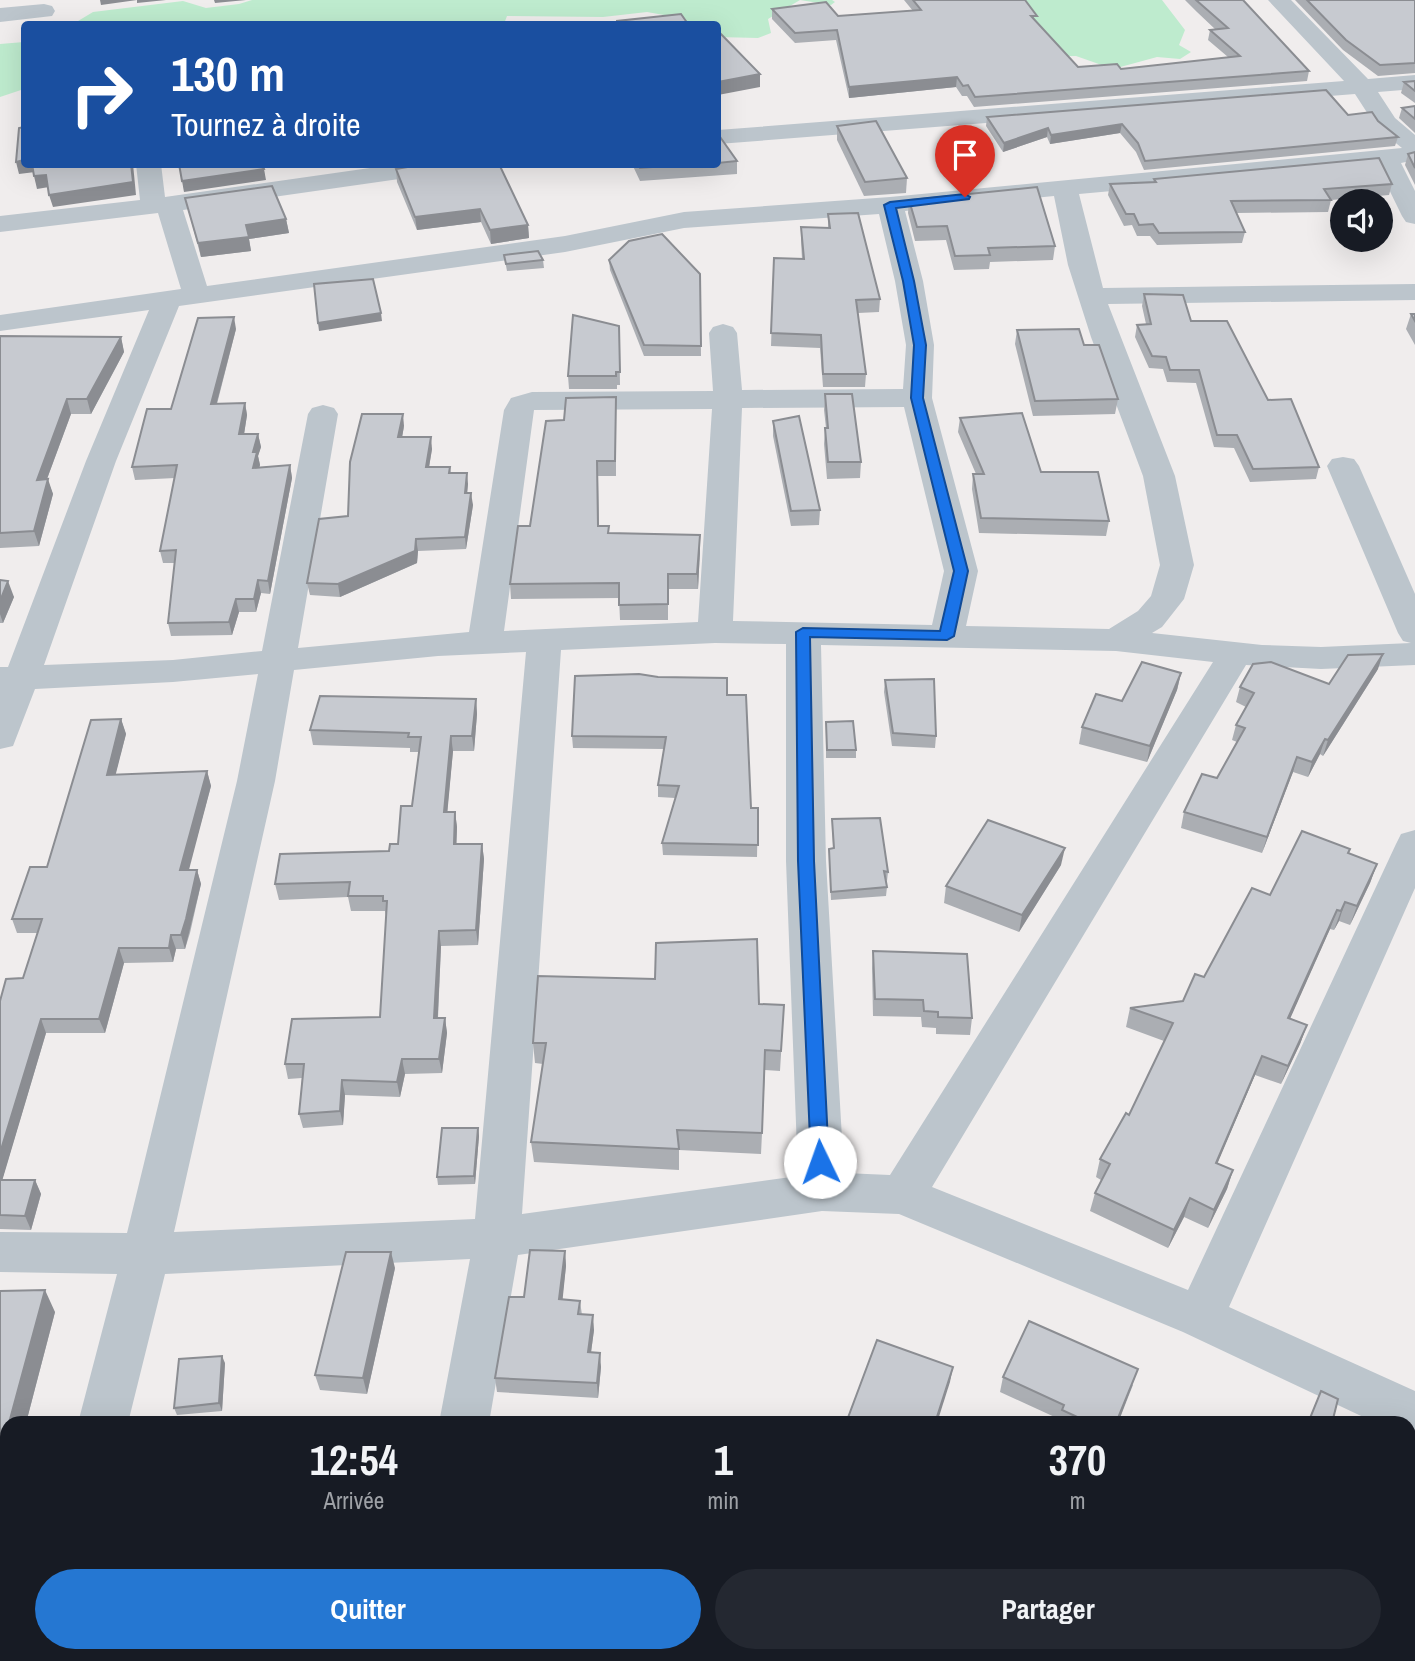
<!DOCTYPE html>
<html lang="fr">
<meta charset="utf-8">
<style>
body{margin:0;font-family:"Archivo Narrow",sans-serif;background:#242831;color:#f1f3f6;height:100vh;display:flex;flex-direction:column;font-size:26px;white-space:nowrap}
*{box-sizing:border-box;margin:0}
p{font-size:23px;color:#9ea1a6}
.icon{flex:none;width:38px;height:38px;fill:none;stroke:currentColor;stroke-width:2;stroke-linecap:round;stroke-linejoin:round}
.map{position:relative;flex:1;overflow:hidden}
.panel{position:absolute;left:0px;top:1416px;width:1416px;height:247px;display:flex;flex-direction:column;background:#171b24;border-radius:21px 21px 0 0;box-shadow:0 7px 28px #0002}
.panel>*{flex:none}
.hud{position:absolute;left:21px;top:21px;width:700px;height:147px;border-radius:7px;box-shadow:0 7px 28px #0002;background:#1a4fa0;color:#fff;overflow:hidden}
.tools{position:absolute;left:1330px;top:189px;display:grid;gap:14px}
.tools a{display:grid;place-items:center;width:63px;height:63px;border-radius:50%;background:#171b24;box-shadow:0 7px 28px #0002;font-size:35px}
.pin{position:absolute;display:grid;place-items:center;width:60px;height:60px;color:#fff;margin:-72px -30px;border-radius:50% 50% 50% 0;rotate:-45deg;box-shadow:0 0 7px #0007}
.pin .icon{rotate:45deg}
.me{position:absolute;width:77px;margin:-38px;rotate:357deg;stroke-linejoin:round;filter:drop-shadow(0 0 5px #0008)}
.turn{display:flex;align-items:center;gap:24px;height:147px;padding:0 35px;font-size:32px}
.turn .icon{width:91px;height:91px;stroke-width:2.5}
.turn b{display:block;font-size:49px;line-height:60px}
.eta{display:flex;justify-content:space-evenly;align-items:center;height:119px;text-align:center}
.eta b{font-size:42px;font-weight:800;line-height:49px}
.button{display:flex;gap:14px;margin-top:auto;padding:14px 35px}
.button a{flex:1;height:80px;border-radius:42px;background:#2577d2;color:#fff;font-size:28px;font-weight:800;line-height:80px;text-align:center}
.button a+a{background:#242831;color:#f1f3f6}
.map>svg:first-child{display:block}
.green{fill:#beebce}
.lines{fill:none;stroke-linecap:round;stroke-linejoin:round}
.street{fill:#bcc5cc;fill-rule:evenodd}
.wall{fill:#abaeb3}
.shaded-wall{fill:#8b8d92}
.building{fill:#c7cad0;stroke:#8b8d92;stroke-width:2}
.route{fill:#1a73e8;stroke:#114b97;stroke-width:2}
</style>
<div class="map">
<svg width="1415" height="1661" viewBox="0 0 1415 1661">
<rect width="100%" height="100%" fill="#f0eded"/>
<g class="green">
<path d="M252 0H832L835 2 831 5 800 0 768 19 771 33 758 38 718 37V24H684L675 17 647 12 603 17 507 16 504 24H73L93 12 183 1 206 8 239 4Z"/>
<path d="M940 0H1162L1185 30 1179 45 1191 52 1180 59 1157 57 1113 69 1076 56 1010 57Z"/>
<path d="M24 42V89L0 97V44Z"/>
</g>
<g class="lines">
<g class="street">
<path d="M1268 0H1291L1368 79 1415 75V89L1378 92 1395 118 1415 135V160L1401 163 1415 191V224L1406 222 1402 216 1378 167 1079 194 1103 288 1415 284V300L1108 304 1175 476 1194 565 1184 599 1162 627 1152 633 1262 645 1321 647 1411 643 1403 641 1398 633 1327 466 1332 459 1343 457 1354 459 1359 466 1415 594V665L1321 669 1246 665 932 1187 1188 1290 1396 844 1401 834 1415 830V888L1229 1307 1415 1391V1439L1409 1437V1423H1376L1183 1332 899 1214 822 1211 518 1255 489 1423H439L470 1259 165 1274 128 1423H78L117 1274 0 1272V1232L127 1233 237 781 258 674 173 682 35 689 13 746 0 749V667H8L86 461 149 310 0 331V315L181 289 158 213 0 232V216L140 200 136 164H161L165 197 398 164H467L464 169 455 171 183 210 207 286 565 236 684 212 890 197 1402 148 1377 128 1355 94 718 144V130L1344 81ZM1054 196 1068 265 1091 337 1143 476 1160 565 1151 596 1138 611 1109 629 966 626 978 571 932 398 934 345 923 281 905 211ZM879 214 895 281 906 345 903 389 742 390 737 333 733 327 723 324 713 327 709 333 713 391 532 392 511 398 504 410 469 632 298 648 338 414 334 408 323 405 312 408 308 414 262 651 173 660 44 665 116 461 179 306 565 252 684 228ZM904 407 944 571 932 625 733 621 742 408ZM712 409 698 622 504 631 534 410ZM715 643 786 644V861L798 1176 522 1214 561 650ZM821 645 1116 651 1213 662 890 1175 844 1173 826 861ZM526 652 475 1219 174 1232 275 781 294 670 438 656Z"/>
<path d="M44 4 52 6 55 11 52 16 0 22V8Z"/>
<path d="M16 1656H72L71 1661H15Z"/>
<path d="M406 1656H461L462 1661H406Z"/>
<path d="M789 1656H844L845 1661H789Z"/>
<path d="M1111 1656H1175L1178 1661H1113Z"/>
</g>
</g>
<g class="wall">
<path d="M904 0H1025L1036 22 1078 67 1121 69 1228 57 1208 40 1210 30H1216L1197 12 1185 0H1243L1309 71 1307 81 974 107 967 96H962L956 87 849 98 836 40 795 43 772 19V9L838 16 913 11Z"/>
<path d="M1295 0H1415V73L1378 76 1343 50Z"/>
<path d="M1415 81V103L1401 93 1404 82Z"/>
<path d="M1415 106V133L1399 118 1402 108Z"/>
<path d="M1348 115 1378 121 1398 137 1395 146 1144 170 1136 152 1120 133 1050 144 1047 137 1003 152 986 126 987 117Z"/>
<path d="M837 126 907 178 906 193 864 196 837 140Z"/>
<path d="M718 134 737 161V174L640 181 632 164H718Z"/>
<path d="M1415 152V185L1405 165 1408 154Z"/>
<path d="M396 169 528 225 529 238 491 244 481 222 417 230 397 182Z"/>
<path d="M1154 179 1392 184 1389 195 1331 200 1328 212 1236 213 1245 232 1242 243 1157 245 1150 236H1137L1132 225 1124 226 1108 195 1110 184 1153 182Z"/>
<path d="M185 198 286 219 289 233 249 239 251 251 201 257Z"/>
<path d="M909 200 1055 246 1053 260 990 262 989 269 954 270 946 240 915 241 908 213Z"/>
<path d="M828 214 880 299 879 312 858 313 866 374 865 387H823L820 348 771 346 774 258 802 259 801 240V227L828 228Z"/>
<path d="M504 255 543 260 544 268 507 271Z"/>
<path d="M609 260 700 274 701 356H644L610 270Z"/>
<path d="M1144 294 1191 321 1268 400 1319 467 1316 479 1250 482 1234 448 1214 447 1196 383 1167 382 1163 369 1149 368 1135 337 1137 325 1146 324 1142 306Z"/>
<path d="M1411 314H1415V345L1406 329Z"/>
<path d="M619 326 620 385H617V389H569L568 376Z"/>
<path d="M236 329 217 404 245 403 247 415 244 434H258L261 447 258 456 260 465 259 468 290 465 292 478 270 594 261 593 256 612H239L232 635 171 636 168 623 175 563H163L160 551 175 478 135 480 132 467 171 409Z"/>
<path d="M1017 330 1084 345 1118 399 1115 414 1033 416 1015 344Z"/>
<path d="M0 336 121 337 124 352 91 414H71L47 479 53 494 39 546 0 548Z"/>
<path d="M825 394 861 462 860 478 827 479 824 444 825 428H826L824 410Z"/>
<path d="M616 412V476H598L599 526H609V533L700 550 698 589H668V620H620L619 598 511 599 510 584 530 526 564 420Z"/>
<path d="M960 418 1041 472 1109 521 1106 536 979 533 972 489 973 474H976L958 432Z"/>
<path d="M773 421 820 510 819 525 791 526 773 436Z"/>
<path d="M404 426 402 437 432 449 429 467H450L451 473 468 484 467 493 473 505 466 549 418 551 417 563 340 597 310 595 307 583Z"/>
<path d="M0 580 14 597 3 623H0Z"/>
<path d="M1378 669 1323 756 1320 754 1308 777 1293 772 1262 853 1181 828 1184 812 1217 778 1237 742 1232 740 1236 725 1246 707 1236 702 1240 687 1329 684Z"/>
<path d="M1181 673 1177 690 1147 762 1079 744 1082 727 1122 701Z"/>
<path d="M885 680 936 736 935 748 892 746 884 692Z"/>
<path d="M727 695 751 808H758L757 857 663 855 662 843 675 798 658 797V785L664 749 573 748 572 736Z"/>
<path d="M476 699 477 714 474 751H453L447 812H455L457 827 456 844H482L484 859 478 945 441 946 438 1018H445L447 1033 442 1073 405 1074 400 1097 345 1095 343 1125 303 1128 299 1114 302 1078 288 1079 285 1064 380 1017 386 916 385 911H351L348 897 279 900 275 884 389 851 398 844 412 806 419 752H410V748L313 745 310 730Z"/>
<path d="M121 719 126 734 115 775 207 771 211 786 188 870H197L201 884 190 933 185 949H176L173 962 124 963 105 1033H46L2 1180H35L41 1194 31 1230 0 1229V1001L23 978 37 933H17L12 919 47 867Z"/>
<path d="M826 722 856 750V758H826Z"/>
<path d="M832 819 888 872 887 881 886 880 887 887 886 896 831 900 829 857V849H833Z"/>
<path d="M1348 853 1377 864 1370 883 1350 925 1339 921 1334 930 1330 929 1290 1018 1307 1025 1300 1044 1281 1084 1255 1075 1217 1163 1233 1170 1227 1189 1208 1228 1184 1217 1168 1248 1090 1211 1095 1193 1101 1180 1096 1177 1100 1159 1129 1115 1164 1041 1126 1027 1130 1008 1183 1001 1204 977 1270 895Z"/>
<path d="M1061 865 1019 932 944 903 946 886Z"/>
<path d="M873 951 972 1018 970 1035 936 1034V1028L922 1027 921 1017 873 1016 872 968Z"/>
<path d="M759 1004 784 1005 780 1071 765 1070 761 1154 679 1150V1170L534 1162 531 1142 543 1064 535 1063 533 1043Z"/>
<path d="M478 1128 479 1136 475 1184 438 1185 437 1177Z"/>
<path d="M565 1251 566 1266 562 1300 580 1301 582 1315 594 1330 591 1352 601 1367 598 1398 497 1392 495 1378 524 1297Z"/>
<path d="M395 1268 367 1394 320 1390 315 1375Z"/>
<path d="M0 1291 55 1312 26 1423H7V1464H0Z"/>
<path d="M225 1363 222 1411 177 1415 174 1408Z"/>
<path d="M1003 1377 1133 1385 1118 1423H1058L1059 1419 1000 1392Z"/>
<path d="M1409 1545 1415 1548V1591L1409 1588Z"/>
<path d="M1203 1656H1248L1246 1661H1216Z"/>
</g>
<g class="shaded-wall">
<path d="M100 0H166L137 3V0L101 5Z"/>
<path d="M214 0H246L215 3Z"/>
<path d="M760 74V87L718 95V82Z"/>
<path d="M957 77 956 87 849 98V87Z"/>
<path d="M1122 124 1120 133 1050 144 1051 135Z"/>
<path d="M1048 128 1047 137 1003 152 1004 143Z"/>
<path d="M24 160V164H33L35 172 19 174 16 162Z"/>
<path d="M131 164H133L136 195 53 207 49 195Z"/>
<path d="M264 169 266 180 184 192 182 181Z"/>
<path d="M46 175 49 187 37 189 34 176Z"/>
<path d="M480 209 481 222 417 230 415 217Z"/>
<path d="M286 219 289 233 249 239 251 251 201 257 198 243 246 225Z"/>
<path d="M528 225 529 238 491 244 490 230Z"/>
<path d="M381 313 382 321 319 331 318 323Z"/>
<path d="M234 317 236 329 213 417 211 404Z"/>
<path d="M121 337 124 352 91 414 87 399Z"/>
<path d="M67 399 71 414 41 495 37 480Z"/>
<path d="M245 403 247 415 242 447 239 434Z"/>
<path d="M403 414 404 426 400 449 398 437Z"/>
<path d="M258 434 261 447 258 456 260 465 255 481 253 468V452Z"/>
<path d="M431 437 432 449 427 479 426 467Z"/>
<path d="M290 465 292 478 270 594 268 581Z"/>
<path d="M467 473 468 484 466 505 465 493Z"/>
<path d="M48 479 53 494 39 546 34 531Z"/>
<path d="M471 493 473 505 466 549 465 537Z"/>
<path d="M700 535V550L698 589 697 574Z"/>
<path d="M416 539 418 551 417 563 340 597 338 584Z"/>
<path d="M258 580 261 593 256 612 254 599Z"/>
<path d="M8 581 14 597 3 623 0 614V601Z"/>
<path d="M236 599 239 612 232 635 229 622Z"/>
<path d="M1383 654 1378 669 1323 756 1328 740Z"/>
<path d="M1181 673 1177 690 1147 762 1150 746Z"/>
<path d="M476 699 477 714 474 751 472 736Z"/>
<path d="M121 719 126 734 112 789 107 775Z"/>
<path d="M451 736 453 751 446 827 444 812Z"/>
<path d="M1325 739 1320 754 1308 777 1312 762Z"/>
<path d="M1297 757 1293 772 1262 853 1267 837Z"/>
<path d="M207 771 211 786 185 885 180 870Z"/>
<path d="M455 812 457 827 456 859 454 844Z"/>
<path d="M482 844 484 859 478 945 476 930Z"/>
<path d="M1065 848 1061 865 1019 932 1022 915Z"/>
<path d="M1377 864 1370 883 1350 925 1357 906Z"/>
<path d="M197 870 201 884 185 949 181 935Z"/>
<path d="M1345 902 1339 921 1334 930 1341 911Z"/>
<path d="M1337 910 1330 929 1282 1037 1288 1018Z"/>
<path d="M439 931 441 946 437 1033 434 1018Z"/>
<path d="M171 935 176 949 173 962 169 948Z"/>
<path d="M119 948 124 963 105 1033 99 1019Z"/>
<path d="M445 1018 447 1033 442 1073 439 1059Z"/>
<path d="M41 1019 46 1033 0 1188V1153Z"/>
<path d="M1307 1025 1300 1044 1281 1084 1288 1066Z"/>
<path d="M1262 1056 1255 1075 1210 1181 1216 1163Z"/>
<path d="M402 1059 405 1074 400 1097 397 1082Z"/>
<path d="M342 1080 345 1095 343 1125 340 1111Z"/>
<path d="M478 1128 479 1136 475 1184 474 1176Z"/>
<path d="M1233 1170 1227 1189 1208 1228 1214 1210Z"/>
<path d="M35 1180 41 1194 31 1230 25 1216Z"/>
<path d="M1190 1198 1184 1217 1168 1248 1174 1230Z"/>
<path d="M565 1251 566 1266 561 1315 559 1299Z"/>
<path d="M391 1252 395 1268 367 1394 363 1378Z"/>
<path d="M45 1290 55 1312 26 1423H9Z"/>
<path d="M593 1315 594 1330 589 1367 588 1352Z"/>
<path d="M600 1353 601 1367 598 1398 597 1383Z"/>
<path d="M222 1356 225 1363 222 1411 219 1403Z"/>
<path d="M953 1367 950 1382 937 1423H935Z"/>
<path d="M1138 1369 1118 1423H1116Z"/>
<path d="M7 1431V1450L3 1444Z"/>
</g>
<g class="building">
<path d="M913 0H1025L1037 16H1031L1078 67 1117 64 1121 69 1240 56 1210 30 1228 28 1196 0H1243L1309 71 975 97 968 85 963 86 957 77 849 87 837 30 795 33 772 9 826 2 838 16 921 10Z"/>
<path d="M1307 0H1415V63L1380 65 1346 40Z"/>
<path d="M681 14 688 24H617V21Z"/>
<path d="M718 31 760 74 718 82Z"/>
<path d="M1415 81V91L1404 82Z"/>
<path d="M1326 90 1348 115 1372 112 1378 121 1398 137 1145 161 1138 143 1122 124 1051 135 1048 128 1004 143 987 117Z"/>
<path d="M1415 106V119L1402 108Z"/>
<path d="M876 121 907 178 865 182 837 126Z"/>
<path d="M24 127V160L16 162 19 128Z"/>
<path d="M718 134 737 161 718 163Z"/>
<path d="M1415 152V168L1408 154Z"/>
<path d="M1379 158 1392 184 1324 189 1331 200 1231 201 1245 232 1159 233 1153 224 1139 225 1134 214H1126L1110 184 1156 182 1154 179Z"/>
<path d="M32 164H131L133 182 49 195 46 175 34 176Z"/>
<path d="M179 164H255L258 167H263L264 169 182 181Z"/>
<path d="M425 164H499L528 225 490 230 480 209 415 217 396 169Z"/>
<path d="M638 164H692L640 168Z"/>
<path d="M272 186 286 219 246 225 249 237 198 243 185 198Z"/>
<path d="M1037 187 1055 246 988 248 990 255 955 256 947 226 917 227 909 200Z"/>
<path d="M858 213 880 299 856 300 866 374H823L821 335 771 333 774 258 804 259 801 227 830 228 828 214Z"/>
<path d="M662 234 700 274 701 346 644 345 609 260 629 241Z"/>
<path d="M538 251 543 260 506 264 504 255Z"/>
<path d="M373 279 381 313 318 323 314 284Z"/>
<path d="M1144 294 1183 295 1191 321H1227L1268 400 1291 399 1319 467 1253 469 1237 435H1217L1199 370H1170L1166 357 1152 356 1137 325 1151 324Z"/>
<path d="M1411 314H1415V321Z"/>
<path d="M573 315 619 326 620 372H616V376H568Z"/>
<path d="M234 317 211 404 245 403 239 434H258L253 452H257L253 468 290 465 268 581 258 580 254 599H236L229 622 168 623 176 550 160 551 177 465 132 467 147 409H171L198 318Z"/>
<path d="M1079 329 1084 345H1099L1118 399 1035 401 1017 330Z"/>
<path d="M0 336 121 337 87 399H67L37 480 48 479 34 531 0 533Z"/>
<path d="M825 394H852L861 462H828L825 428H828Z"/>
<path d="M616 397 615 461H597L598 526H609L608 533 700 535 697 574H668V604L619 605V583L510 584 518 526H530L546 421 564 420 566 398Z"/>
<path d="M1022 413 1041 472H1098L1109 521 981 518 973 474H984L960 418Z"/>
<path d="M362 414H403L398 437H431L426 467H450L449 473H467L465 493H471L465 537 416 539 415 551 338 584 307 583 319 519 348 516 350 462Z"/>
<path d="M799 416 820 510 791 511 773 421Z"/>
<path d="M0 580 8 581 0 601Z"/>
<path d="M1383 654 1328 740 1325 739 1312 762 1297 757 1267 837 1184 812 1202 774 1217 778 1245 728 1236 725 1254 693 1240 687 1253 664 1271 662 1329 684 1348 655Z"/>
<path d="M1142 662 1181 673 1150 746 1082 727 1096 694 1122 701Z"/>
<path d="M639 674 658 677 727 678V695H746L751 808H758V845L662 843 679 786 658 785 666 737 572 736 575 676Z"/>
<path d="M934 679 936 736 893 733 885 680Z"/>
<path d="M320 696 476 699 472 736H451L444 812H455L454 844H482L476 930 439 931 434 1018H445L439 1059H402L397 1082 342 1080 340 1111 299 1114 304 1064H285L292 1019 380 1017 387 901H383V896H348L350 882 275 884 280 854 389 851 390 844H398L401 806H412L421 737H408L409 733 310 730Z"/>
<path d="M121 719 107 775 207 771 180 870H197L186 919 181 935H171L169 948H119L99 1019H41L0 1153V1001L6 979 23 978 42 919H12L30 867H47L91 720Z"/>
<path d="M853 721 856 750H827L826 722Z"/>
<path d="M880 818 888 872 884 871 887 887 831 892 829 849 834 848 832 819Z"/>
<path d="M988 820 1065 848 1022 915 946 886Z"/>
<path d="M1302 831 1350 849 1348 853 1377 864 1357 906 1345 902 1341 911 1337 910 1288 1018 1307 1025 1288 1066 1262 1056 1216 1163 1233 1170 1214 1210 1190 1198 1174 1230 1095 1193 1110 1164 1100 1159 1126 1113 1129 1115 1173 1023 1130 1008 1183 1001 1195 974 1204 977 1252 888 1270 895Z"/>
<path d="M757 939 759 1004 784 1005 781 1051 765 1050 762 1133 677 1130 679 1149 531 1142 546 1043H533L538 976 655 979 656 943Z"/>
<path d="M873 951 967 954 972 1018 938 1017V1012L924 1011 923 1000 875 999Z"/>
<path d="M442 1128H478L474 1176 437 1177Z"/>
<path d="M0 1180H35L25 1216 0 1215Z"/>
<path d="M530 1250 565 1251 559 1299 580 1301 578 1314 593 1315 588 1352 600 1353 597 1383 495 1378 509 1297H524Z"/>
<path d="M346 1252H391L363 1378 315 1375Z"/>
<path d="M45 1290 9 1423H7V1431L3 1444H0V1291Z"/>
<path d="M1029 1321 1138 1369 1116 1423H1102L1091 1418 1088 1422 1062 1410 1064 1405 1003 1377Z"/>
<path d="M877 1340 953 1367 935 1423H846Z"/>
<path d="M222 1356 219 1403 174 1408 179 1359Z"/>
<path d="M1321 1391 1338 1399 1332 1423H1308Z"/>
<path d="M1409 1545 1415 1548V1582L1409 1579Z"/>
<path d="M261 1656H313V1661H260Z"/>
<path d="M1222 1656H1248L1246 1661H1235Z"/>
<path d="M838 1657 853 1661H837Z"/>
</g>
<path class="route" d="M965 194 970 197 969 199 896 208 914 281 926 345 923 398 968 571 954 636 947 640 810 637 814 861 829 1162 827 1167 820 1170 813 1167 811 1162 798 861 796 632 803 628 940 631 954 571 911 398 914 345 903 281 884 205 890 202Z"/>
</svg>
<div class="tools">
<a><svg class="icon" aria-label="sound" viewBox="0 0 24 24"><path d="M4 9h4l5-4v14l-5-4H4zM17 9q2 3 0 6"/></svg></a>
</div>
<div class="pin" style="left:965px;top:197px;background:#d93025"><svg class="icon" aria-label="arrive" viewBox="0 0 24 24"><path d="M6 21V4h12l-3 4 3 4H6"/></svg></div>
<svg class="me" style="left:820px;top:1162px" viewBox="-20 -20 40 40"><circle r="19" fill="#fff"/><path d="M0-13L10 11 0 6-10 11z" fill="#1a73e8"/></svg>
<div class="hud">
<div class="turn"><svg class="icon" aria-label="right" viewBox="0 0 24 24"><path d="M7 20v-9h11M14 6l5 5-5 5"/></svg><div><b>130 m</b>Tournez à droite</div></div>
</div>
<section class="panel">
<div class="eta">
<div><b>12:54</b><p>Arrivée</p></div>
<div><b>1</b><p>min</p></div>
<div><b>370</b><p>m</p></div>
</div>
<div class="button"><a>Quitter</a><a>Partager</a></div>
</section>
</div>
